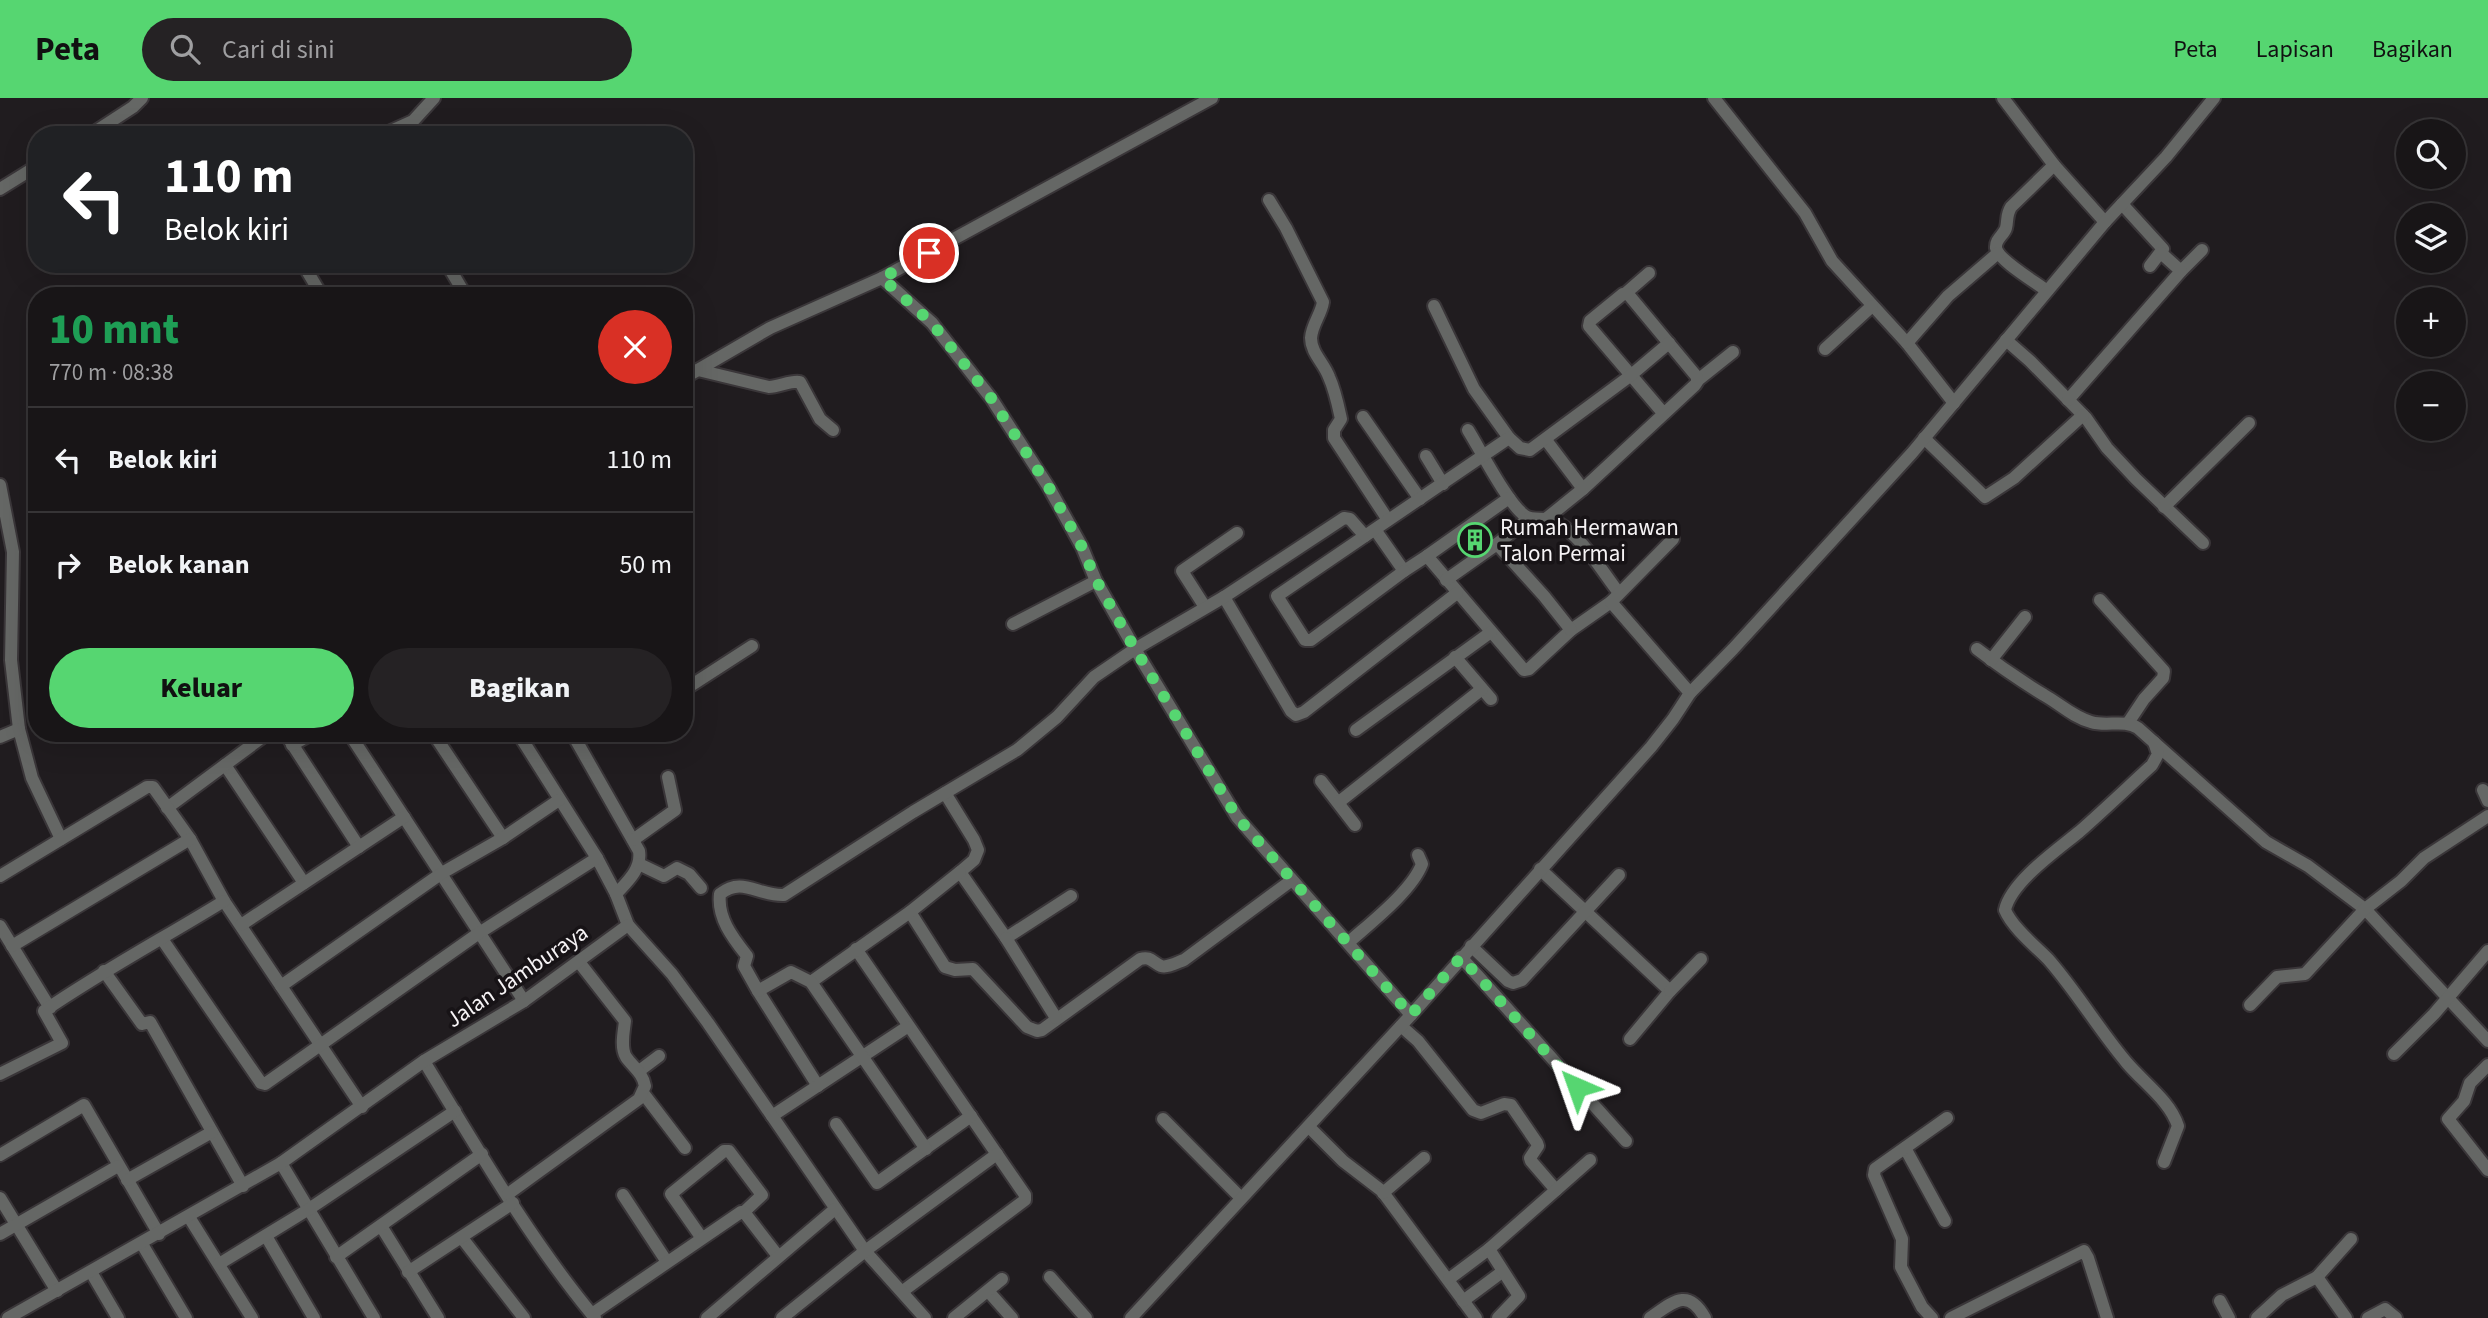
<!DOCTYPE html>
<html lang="id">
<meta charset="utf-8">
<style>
body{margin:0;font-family:"Source Sans 3",sans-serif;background:#252224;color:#f1f3f6;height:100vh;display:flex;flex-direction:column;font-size:26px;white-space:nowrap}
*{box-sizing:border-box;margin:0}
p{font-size:23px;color:#9f9fa1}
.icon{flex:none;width:38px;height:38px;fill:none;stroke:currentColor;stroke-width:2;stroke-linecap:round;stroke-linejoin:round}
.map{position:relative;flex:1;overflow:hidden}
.sheet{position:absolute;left:28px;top:189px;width:665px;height:455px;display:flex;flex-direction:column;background:#181517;border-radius:28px;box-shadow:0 7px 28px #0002,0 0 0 2px #363436}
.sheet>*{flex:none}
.banner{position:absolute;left:28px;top:28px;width:665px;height:147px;border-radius:28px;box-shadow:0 7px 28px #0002,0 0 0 2px #363436;background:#202124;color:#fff;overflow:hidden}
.tools{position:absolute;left:2396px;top:21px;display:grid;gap:14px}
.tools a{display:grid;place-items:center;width:70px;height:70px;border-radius:50%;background:#181517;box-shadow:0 7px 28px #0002,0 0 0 2px #363436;font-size:35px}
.pin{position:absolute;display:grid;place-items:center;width:60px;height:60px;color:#fff;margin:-30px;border:4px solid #fff;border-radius:50%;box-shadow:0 2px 7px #0007}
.me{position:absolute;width:77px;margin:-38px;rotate:317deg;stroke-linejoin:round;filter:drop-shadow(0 0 5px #0008)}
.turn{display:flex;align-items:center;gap:24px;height:147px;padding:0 21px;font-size:32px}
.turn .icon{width:91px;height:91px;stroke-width:2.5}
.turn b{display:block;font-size:49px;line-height:60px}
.round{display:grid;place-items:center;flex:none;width:74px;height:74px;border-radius:37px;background:#252224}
.head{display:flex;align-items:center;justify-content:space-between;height:119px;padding:0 21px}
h1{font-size:42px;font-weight:800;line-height:52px;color:#1e9e55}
.action{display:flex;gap:14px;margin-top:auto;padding:14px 21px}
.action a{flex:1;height:80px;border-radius:42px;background:#56d671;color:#111;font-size:28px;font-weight:800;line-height:80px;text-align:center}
.action a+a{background:#252224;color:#f1f3f6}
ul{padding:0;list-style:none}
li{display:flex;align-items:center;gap:21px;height:105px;padding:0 21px;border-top:2px solid #363436}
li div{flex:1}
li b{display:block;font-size:26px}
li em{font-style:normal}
header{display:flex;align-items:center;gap:42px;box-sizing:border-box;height:98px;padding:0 35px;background:#56d671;color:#111}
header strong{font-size:33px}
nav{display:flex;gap:38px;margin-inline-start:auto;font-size:24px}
.search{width:490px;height:63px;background:#252224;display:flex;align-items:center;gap:18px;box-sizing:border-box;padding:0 24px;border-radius:38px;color:#9f9fa1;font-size:26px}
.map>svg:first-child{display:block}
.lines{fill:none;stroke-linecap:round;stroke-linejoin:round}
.minor-casing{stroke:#3a3639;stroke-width:16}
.minor{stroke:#656765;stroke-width:12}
.route{stroke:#56d671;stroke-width:12;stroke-dasharray:0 21.6}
.labels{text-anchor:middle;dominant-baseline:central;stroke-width:7;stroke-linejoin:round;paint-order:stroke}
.poi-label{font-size:23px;fill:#f6f3f5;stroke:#171316;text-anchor:start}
.street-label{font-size:23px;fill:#f6f3f5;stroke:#171316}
</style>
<header>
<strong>Peta</strong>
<div class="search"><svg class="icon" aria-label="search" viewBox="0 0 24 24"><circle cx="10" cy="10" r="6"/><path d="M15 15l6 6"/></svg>Cari di sini</div>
<nav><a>Peta</a><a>Lapisan</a><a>Bagikan</a></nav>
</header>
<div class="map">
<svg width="2488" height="1220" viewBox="0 0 2488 1220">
<rect width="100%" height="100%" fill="#201c1f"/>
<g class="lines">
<g class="minor-casing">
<g id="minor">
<path d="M1212 0 882 180 932 225 991 300 1048 388 1082 449 1096 483 1135 551 1237 719 1411 917"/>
<path d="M1714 0 1805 115 1832 163 1907 245 1954 305"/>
<path d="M2003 0 2054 67 2105 124"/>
<path d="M90 37 133 9 142 0"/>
<path d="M382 37 413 23 434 0"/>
<path d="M0 91 37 68"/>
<path d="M1269 102 1286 130 1323 204C1321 217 1312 226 1311 240 1311 255 1324 265 1329 279 1335 292 1338 307 1341 321L1334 332V340L1388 422"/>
<path d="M2122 106 2163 151 2150 168"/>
<path d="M303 166 322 198"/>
<path d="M447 166 466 198"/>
<path d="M2181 173 2202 152"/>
<path d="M2047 193C2037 185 1998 162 1996 150 1995 141 2004 137 2006 130 2008 122 2006 117 2011 109L2054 67"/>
<path d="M1626 195 1649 175"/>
<path d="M1434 208 1474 291 1509 340"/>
<path d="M2006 242 2030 263 2086 320 2107 350 2136 381 2203 445"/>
<path d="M1907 245 1948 198 1998 155"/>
<path d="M1825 251 1872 208"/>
<path d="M698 272 769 289C779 289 791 282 800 284L820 321 833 332"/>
<path d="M684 280 770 230 882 180"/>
<path d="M1698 282 1733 254"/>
<path d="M2068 302 2181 173 2161 155"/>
<path d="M1363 319 1420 401"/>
<path d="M1468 332C1481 353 1507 404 1524 417 1532 424 1545 418 1555 423 1582 438 1601 472 1619 495"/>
<path d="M1924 340 1985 399 2014 380 2083 317"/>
<path d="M1546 342 1583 391"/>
<path d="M1426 358 1443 386"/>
<path d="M0 387 13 454 11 562 19 631 32 680 61 741"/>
<path d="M2164 409 2249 325"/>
<path d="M1547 420 1583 391 1695 287 1697 284V279L1628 196H1623L1590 223 1589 228 1664 316"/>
<path d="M1376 433 1404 473 1427 458 1524 572 1529 571 1571 532 1611 504"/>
<path d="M1365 438 1277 498 1305 542H1311L1404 473"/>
<path d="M1497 446 1529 420"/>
<path d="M1427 458 1509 400"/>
<path d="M1446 482 1497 446 1544 498 1571 532"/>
<path d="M1224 499 1291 613 1296 617 1304 614 1457 495"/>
<path d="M2100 502 2164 573 2163 580 2144 601 2128 625"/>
<path d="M1205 509 1182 473 1237 435"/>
<path d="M1013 526 1096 483"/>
<path d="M1977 551C1999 568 2021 583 2044 597 2060 606 2073 619 2091 624 2107 629 2124 621 2138 630L2266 744 2308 768 2365 811 2488 943"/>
<path d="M1455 559 1491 601"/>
<path d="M1991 562 2025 519"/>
<path d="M684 592 752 548"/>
<path d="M1690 595 1733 551 1912 355 2105 124 2166 59 2214 0"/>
<path d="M1356 632 1491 534"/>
<path d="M285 635 359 749"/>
<path d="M349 635 524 903"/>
<path d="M433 635 503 740"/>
<path d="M572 635 639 753C642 771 627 784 616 796"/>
<path d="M0 639 19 631"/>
<path d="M2154 644 2158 656 2152 667C2128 689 2104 712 2079 734 2057 752 2011 784 2005 812 2012 829 2035 848 2048 861 2077 894 2099 932 2127 965 2144 985 2170 1003 2178 1028L2164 1064"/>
<path d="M292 647 313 635"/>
<path d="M225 667 304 785"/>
<path d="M1321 683 1355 727"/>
<path d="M2483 692 2488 703"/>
<path d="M945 695 974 742 978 752 974 762 960 774 1006 840 1071 798"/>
<path d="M1339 704 1482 591"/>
<path d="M167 710 268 635"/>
<path d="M633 742 675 712 668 679"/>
<path d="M597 760 616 796 628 827"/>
<path d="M639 766 664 778 677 770 689 776 701 790"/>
<path d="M1540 771 1670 893 1630 941"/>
<path d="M0 778 147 689H153L190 741 224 803 362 1009"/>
<path d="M910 814 945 869 955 872 973 871 1027 929 1037 933 1042 932 1140 861C1151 858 1152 864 1161 868 1168 870 1178 864 1184 862L1292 782"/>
<path d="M241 827 404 719"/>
<path d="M0 828 50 910"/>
<path d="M1006 840 1056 920"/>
<path d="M162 841 261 985 265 986 479 835 597 760 518 635"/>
<path d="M1348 845C1369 826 1412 793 1422 766L1418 757"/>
<path d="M12 848 190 741"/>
<path d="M1471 848 1508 883 1513 885 1522 882 1619 777"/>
<path d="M856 851 1025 1097V1102L1021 1105 903 1193"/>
<path d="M1461 859 1626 1043"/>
<path d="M104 873 142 926 150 924 243 1088"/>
<path d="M811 884 910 814 960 774"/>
<path d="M281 888 442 775 503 740 559 702"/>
<path d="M758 893 818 988"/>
<path d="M1670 893 1701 861"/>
<path d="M2250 907 2277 879 2305 876 2365 811 2401 783 2424 760 2488 718"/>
<path d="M1401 928 1418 943 1473 1012 1481 1015 1504 1006 1511 1007 1537 1045 1538 1048 1530 1060 1531 1063 1556 1092"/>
<path d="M2394 956 2434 916 2488 853"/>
<path d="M424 963C477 1050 530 1142 595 1220"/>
<path d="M2488 967 2470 985 2464 1003 2448 1021 2488 1072"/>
<path d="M639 973 659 958"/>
<path d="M0 976 62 945 44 913C102 873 164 840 224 803"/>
<path d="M643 995 685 1050"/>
<path d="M772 1018 907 929"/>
<path d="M1163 1021 1241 1100"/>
<path d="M836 1026 877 1085 971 1018"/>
<path d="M1309 1029 1343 1063 1382 1093 1476 1220"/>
<path d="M1905 1050 1945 1123"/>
<path d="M926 1051 811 884 791 874 758 893 744 868 747 858C733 840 717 820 720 796 743 778 757 798 784 797L913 714 1017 652 1057 619 1094 579 1135 551 1224 499 1344 420 1350 421 1365 438 1509 340 1520 350 1530 352 1630 278 1669 245"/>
<path d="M0 1057 84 1007 159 1136"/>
<path d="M281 1065 374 1220"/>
<path d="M127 1082 212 1034"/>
<path d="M1383 1095 1424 1060"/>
<path d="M508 1096 639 1001 645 988C643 975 633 969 626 959 620 949 624 933 625 923L579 864"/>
<path d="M623 1097 667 1164"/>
<path d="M0 1100 57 1193"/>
<path d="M189 1119 252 1220"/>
<path d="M381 1128 438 1220"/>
<path d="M0 1136 118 1068"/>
<path d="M266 1138 314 1220"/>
<path d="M701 1139 671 1096 724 1053H729L762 1097 744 1114"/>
<path d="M462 1140 524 1220"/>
<path d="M142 1146 186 1220"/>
<path d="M336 1159 482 1056"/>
<path d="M219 1166 309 1111 455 1013"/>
<path d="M91 1174 118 1220"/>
<path d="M408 1174 513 1105"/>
<path d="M1050 1179 1086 1220"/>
<path d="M2317 1179 2351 1141"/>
<path d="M1449 1181 1489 1151"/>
<path d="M988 1193 1012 1220"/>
<path d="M1463 1203 1502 1174"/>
<path d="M2220 1203 2229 1220"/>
<path d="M592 1216 741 1114H744L778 1158"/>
<path d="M8 1220 281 1065 424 963 524 903 628 827 672 876 708 925 865 1153 925 1220"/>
<path d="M707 1220 835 1111"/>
<path d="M782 1220 865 1153 997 1056"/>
<path d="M954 1220 1002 1181"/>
<path d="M1131 1220 1411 917 1651 649 1673 621 1690 595 1611 504 1673 441"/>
<path d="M1498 1220 1519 1198 1489 1151 1590 1062"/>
<path d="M1650 1220C1673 1204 1688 1189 1705 1220"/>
<path d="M1932 1220 1922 1209 1901 1169 1902 1141 1874 1077 1875 1071 1947 1020"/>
<path d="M1951 1220 2084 1153 2088 1160 2107 1220"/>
<path d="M2257 1220 2282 1197 2317 1179 2346 1220"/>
<path d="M2368 1220 2385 1211 2396 1220"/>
</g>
</g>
<use href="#minor" class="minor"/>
</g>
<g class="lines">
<path class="route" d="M929 155 882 180 932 225 991 300 1048 388 1082 449 1096 482 1135 551 1237 719 1411 917 1461 859 1577 989"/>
</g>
<defs>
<g id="building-ring" transform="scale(1.75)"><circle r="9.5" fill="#171316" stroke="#56d671" stroke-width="1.5"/><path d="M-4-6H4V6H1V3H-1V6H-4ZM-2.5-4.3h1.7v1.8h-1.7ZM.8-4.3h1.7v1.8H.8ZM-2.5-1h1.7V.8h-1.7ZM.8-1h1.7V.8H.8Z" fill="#56d671"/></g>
</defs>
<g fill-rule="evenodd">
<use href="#building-ring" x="1475" y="442"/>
</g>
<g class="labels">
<g class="poi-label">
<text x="1500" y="429">Rumah Hermawan<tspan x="1500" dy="26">Talon Permai</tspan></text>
</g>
<g class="street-label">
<text transform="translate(517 878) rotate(-34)">Jalan Jamburaya</text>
</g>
</g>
</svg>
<div class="tools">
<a><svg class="icon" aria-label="search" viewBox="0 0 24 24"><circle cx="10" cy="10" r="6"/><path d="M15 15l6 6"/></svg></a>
<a><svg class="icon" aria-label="layers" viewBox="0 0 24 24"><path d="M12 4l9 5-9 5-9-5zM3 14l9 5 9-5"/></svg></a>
<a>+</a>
<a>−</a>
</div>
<div class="pin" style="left:929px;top:155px;background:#d93025"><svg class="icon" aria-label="arrive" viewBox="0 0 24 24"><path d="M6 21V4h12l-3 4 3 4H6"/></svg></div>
<svg class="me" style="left:1577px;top:989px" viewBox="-20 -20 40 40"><path d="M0-17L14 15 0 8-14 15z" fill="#56d671" stroke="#fff" stroke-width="4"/></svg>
<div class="banner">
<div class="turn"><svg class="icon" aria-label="left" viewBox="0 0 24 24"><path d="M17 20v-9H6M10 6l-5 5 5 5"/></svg><div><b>110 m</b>Belok kiri</div></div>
</div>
<section class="sheet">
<div class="head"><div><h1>10 mnt</h1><p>770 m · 08:38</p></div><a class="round" style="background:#d93025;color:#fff"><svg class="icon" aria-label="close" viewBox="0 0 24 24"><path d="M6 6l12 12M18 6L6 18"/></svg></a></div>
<ul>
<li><svg class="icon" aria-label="left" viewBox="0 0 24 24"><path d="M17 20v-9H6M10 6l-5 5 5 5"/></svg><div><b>Belok kiri</b></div><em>110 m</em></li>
<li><svg class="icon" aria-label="right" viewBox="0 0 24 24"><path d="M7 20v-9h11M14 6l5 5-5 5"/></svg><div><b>Belok kanan</b></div><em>50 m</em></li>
</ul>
<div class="action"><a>Keluar</a><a>Bagikan</a></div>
</section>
</div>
